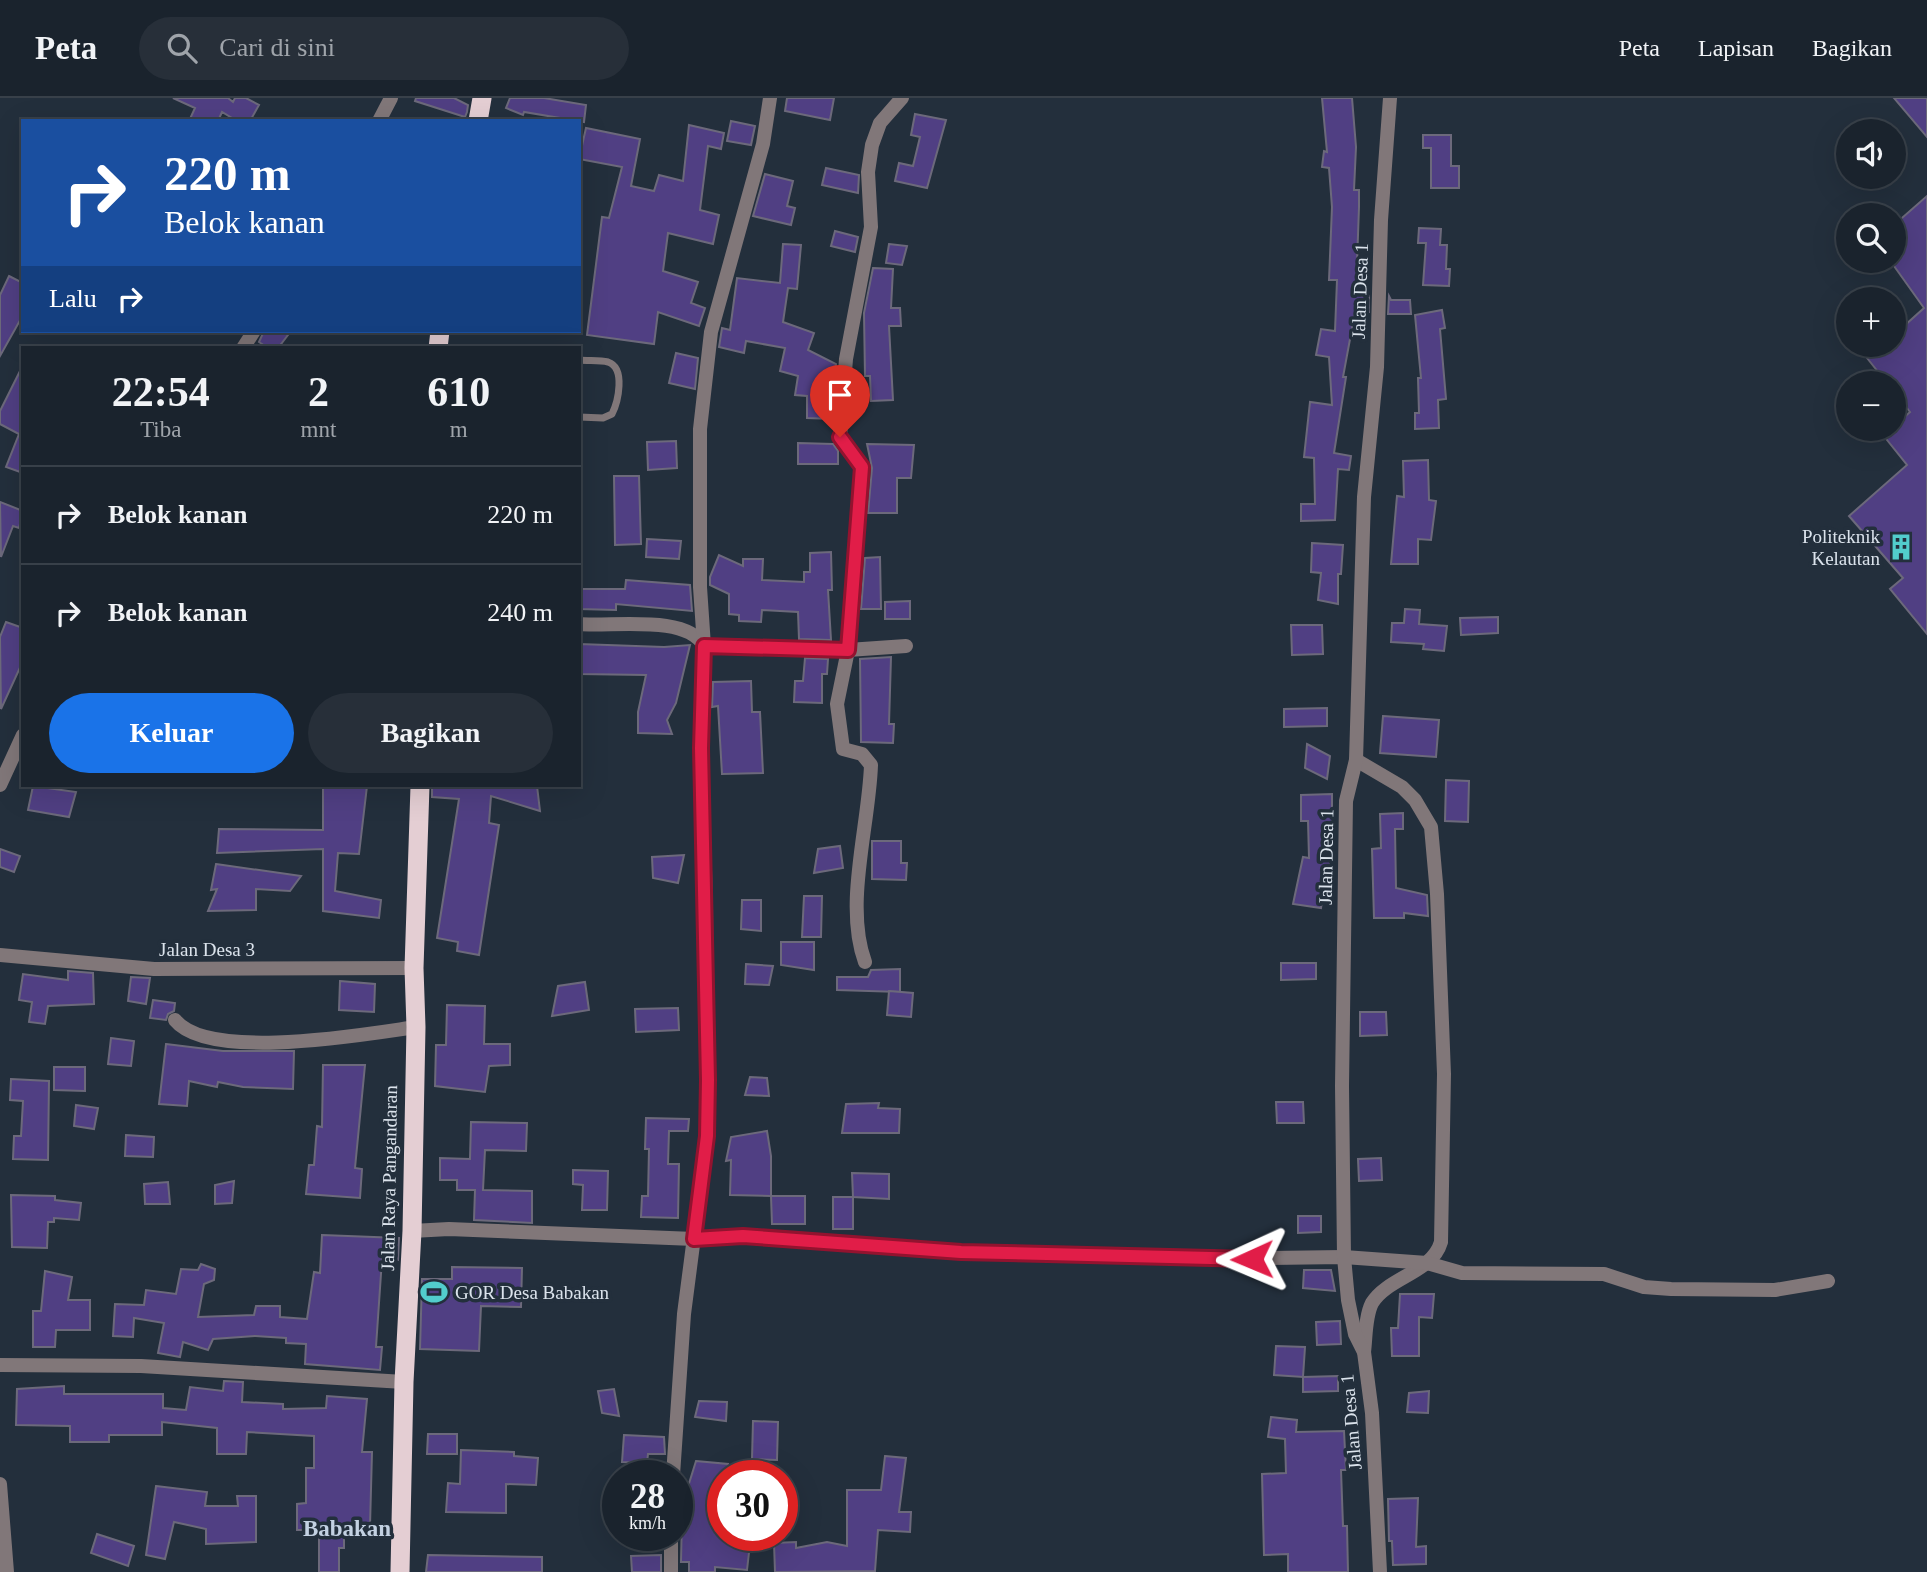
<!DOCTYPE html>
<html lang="id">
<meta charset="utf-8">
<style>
body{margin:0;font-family:"Times New Roman",serif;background:#272f39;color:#f1f3f6;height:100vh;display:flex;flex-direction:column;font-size:26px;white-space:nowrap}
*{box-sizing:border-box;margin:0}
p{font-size:23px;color:#9fa4aa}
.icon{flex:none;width:38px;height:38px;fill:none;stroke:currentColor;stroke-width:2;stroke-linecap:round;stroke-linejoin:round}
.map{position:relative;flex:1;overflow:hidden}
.drawer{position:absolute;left:21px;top:248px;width:560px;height:441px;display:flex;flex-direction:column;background:#1a232d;border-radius:0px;box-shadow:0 7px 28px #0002,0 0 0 2px #384049}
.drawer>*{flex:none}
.banner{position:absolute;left:21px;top:21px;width:560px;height:214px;border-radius:0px;box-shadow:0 7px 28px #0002,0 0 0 2px #384049;background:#1a4fa0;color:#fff;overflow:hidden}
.buttons{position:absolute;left:1836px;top:21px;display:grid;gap:14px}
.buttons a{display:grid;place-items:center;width:70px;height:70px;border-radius:50%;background:#1a232d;box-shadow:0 7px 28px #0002,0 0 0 2px #384049;font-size:35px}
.speed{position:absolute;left:602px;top:1362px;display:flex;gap:14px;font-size:35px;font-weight:700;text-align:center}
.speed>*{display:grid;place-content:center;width:91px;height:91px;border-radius:50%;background:#1a232d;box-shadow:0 7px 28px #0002,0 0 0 2px #384049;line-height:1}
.speed small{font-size:18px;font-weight:400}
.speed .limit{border:10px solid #d22;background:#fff;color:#111}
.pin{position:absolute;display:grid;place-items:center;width:60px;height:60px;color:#fff;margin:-72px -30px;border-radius:50% 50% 50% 0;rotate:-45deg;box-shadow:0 0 7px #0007}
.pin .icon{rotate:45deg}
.me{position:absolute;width:77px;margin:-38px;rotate:269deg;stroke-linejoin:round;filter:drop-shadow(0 0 5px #0008)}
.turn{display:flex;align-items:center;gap:24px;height:147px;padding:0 28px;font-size:32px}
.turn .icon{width:91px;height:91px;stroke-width:2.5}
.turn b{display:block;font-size:49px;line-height:60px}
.then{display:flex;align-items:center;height:66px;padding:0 28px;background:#0003;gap:14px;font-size:26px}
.eta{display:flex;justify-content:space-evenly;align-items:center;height:119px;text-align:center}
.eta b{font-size:42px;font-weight:800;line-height:49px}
.action{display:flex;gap:14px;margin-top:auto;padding:14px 28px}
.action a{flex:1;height:80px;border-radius:42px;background:#1a73e8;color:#fff;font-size:28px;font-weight:800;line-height:80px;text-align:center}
.action a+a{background:#272f39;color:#f1f3f6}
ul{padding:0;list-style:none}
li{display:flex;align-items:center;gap:21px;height:98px;padding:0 28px;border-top:2px solid #384049}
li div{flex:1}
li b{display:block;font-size:26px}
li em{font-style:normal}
header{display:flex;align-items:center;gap:42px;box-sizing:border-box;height:98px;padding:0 35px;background:#1a232d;border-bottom:2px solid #384049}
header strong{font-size:33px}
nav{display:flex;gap:38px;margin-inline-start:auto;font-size:24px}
.search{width:490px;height:63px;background:#272f39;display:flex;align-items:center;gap:18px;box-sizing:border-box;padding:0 24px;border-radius:38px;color:#9fa4aa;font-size:26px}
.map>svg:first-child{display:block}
.building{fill:#503f83;stroke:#6c697b;stroke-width:2}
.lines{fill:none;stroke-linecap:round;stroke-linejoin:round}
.service{stroke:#817779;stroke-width:7}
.minor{stroke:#817779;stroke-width:14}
.trunk{stroke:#e4ced3;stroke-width:19}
.route-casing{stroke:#92132f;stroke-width:18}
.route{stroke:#e11d48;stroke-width:12}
.labels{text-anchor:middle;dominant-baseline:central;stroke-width:7;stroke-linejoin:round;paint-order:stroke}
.street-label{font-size:19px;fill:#dbe3ec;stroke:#232f3c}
.poi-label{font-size:19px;fill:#dbe3ec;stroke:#232f3c;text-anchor:end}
.quarter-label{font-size:23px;font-weight:bold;fill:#c3d1e2;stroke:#232f3c}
</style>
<header>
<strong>Peta</strong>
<div class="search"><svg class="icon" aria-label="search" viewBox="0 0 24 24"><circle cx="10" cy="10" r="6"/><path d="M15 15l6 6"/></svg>Cari di sini</div>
<nav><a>Peta</a><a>Lapisan</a><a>Bagikan</a></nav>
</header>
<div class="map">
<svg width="1927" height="1474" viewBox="0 0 1927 1474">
<rect width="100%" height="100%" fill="#232f3c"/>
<g class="building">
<path d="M173 0H228L233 4 235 0H246L259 7 250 23H237L222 14 218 23H189L195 10Z"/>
<path d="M416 0H454L468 7 467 14 465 19 415 3Z"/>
<path d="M510 0H544L586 7 584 24 524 14 523 17 506 10Z"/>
<path d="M787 0H834L830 22 785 13Z"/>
<path d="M1322 0H1352L1356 49 1354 92H1359V109L1357 165 1362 166V198H1369V214H1355L1343 279H1346L1334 355 1351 358 1349 372 1338 371 1335 422 1301 423V406H1315L1314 360 1304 359 1310 304 1332 307 1329 259 1316 257 1321 231 1335 233 1337 182H1329L1332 109 1329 70 1322 69 1324 53 1327 54Z"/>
<path d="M1894 0H1927V39Z"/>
<path d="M915 16 946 22 927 90 895 83 899 65 913 68 920 39 911 37Z"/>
<path d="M731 23 755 28 751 47 727 43Z"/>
<path d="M689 27 724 35 721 51 708 48 700 112 719 117 713 146 668 135 663 173 698 184 691 205 705 210 699 228 658 214 654 246 587 237 602 119 609 120 622 69 579 61 586 30 640 41 631 88 654 93 659 77 683 83Z"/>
<path d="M1423 37H1451V68H1459V90H1431V50H1423Z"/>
<path d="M826 70 859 77 858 95 822 87Z"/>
<path d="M765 76 793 83 787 108 795 110 791 127 753 118Z"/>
<path d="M1927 98V536L1890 491 1903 480 1849 418 1907 367 1883 337 1910 314 1894 293V285H1887L1867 260 1882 247H1894V237L1924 210 1894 168V127Z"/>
<path d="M1419 130 1441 131 1440 147H1447L1446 171H1450L1449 188 1423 187 1426 145H1418Z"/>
<path d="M835 133 858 139 855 154 831 148Z"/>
<path d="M783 146 801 147 797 191 788 190 783 224 814 235 808 252 836 266 832 321 807 320V298L795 297 798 278 780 273 785 250 746 243 744 255 719 249 722 230 730 232 737 180 780 185Z"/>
<path d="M889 146 907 148 902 167 886 165Z"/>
<path d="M873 170 893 171 891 210H900L901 228H889L893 302 871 303 870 278H865L864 215Z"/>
<path d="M9 178 23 185V217L0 258V197Z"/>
<path d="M1389 198 1391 202H1410L1411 216H1388Z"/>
<path d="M1442 212 1445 230 1440 231 1446 301 1438 302 1439 330 1415 331V315H1419L1418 280H1421L1415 217Z"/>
<path d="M264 233H291L278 250H268L259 244Z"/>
<path d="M676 255 698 260 695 291 669 285Z"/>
<path d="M23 267V375L6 369 19 336 0 326V313Z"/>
<path d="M676 343 677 370 648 372 647 344Z"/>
<path d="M798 345 833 346 838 353V366H798Z"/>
<path d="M867 346 914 347 911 380H897V415H868L872 370Z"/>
<path d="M1428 362 1429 402 1436 403 1431 442 1418 441V466H1391L1397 398 1404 399 1403 363Z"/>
<path d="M614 378H639L641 446 615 447Z"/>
<path d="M0 404 23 413 19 430 13 428 1 459Z"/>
<path d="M647 441 681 443 679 461 646 459Z"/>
<path d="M1312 445 1343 447 1341 476H1338V506L1318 502 1321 475 1311 474Z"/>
<path d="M831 454 832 492H828L831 542 799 541 798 514 762 512 761 524 739 523V517L729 516V496L710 487V479L719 457 743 468V461H763L762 482 804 484V474H810V455Z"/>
<path d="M880 459 881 511H861L865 460Z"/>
<path d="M626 482 690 487 692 513 616 506V512L579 511V491H625Z"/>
<path d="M910 503V521H885V504Z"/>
<path d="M1405 511 1420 512 1419 526 1447 528 1444 553 1423 551 1424 546 1391 544 1392 525H1404Z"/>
<path d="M1498 519V535L1461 537 1460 520Z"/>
<path d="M6 524 23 530V563L1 611 0 539Z"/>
<path d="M1291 527H1322L1323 556 1292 557Z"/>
<path d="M579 546 664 549 690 547 676 605 667 622 672 636 638 635V614L646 577 579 576Z"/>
<path d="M891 559 889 626H894L893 645 861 644 860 561Z"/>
<path d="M805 560 828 561 827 576H822V605L794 604 795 583H803Z"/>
<path d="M751 583 752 614H760L763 675 722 676 718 608 712 609 713 584Z"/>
<path d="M1327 610V628L1284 629V611Z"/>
<path d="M1383 618 1439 622 1436 659 1380 655Z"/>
<path d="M1307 646 1330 658 1327 681 1305 670Z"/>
<path d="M1446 682 1469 683 1468 724 1445 723Z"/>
<path d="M33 688 76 694 69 719 28 712Z"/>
<path d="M323 688H367L359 756 338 755 335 793 381 802 379 820 323 813V751L217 755 219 731 323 732Z"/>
<path d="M432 688H537L540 713 491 698 489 725 499 727 479 857 457 853 458 844 437 840 459 701 432 699Z"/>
<path d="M1332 696V745H1327L1333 782 1325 780 1321 810 1293 806 1303 759 1309 760 1308 723H1301V697Z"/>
<path d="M1403 715V731H1395L1396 790 1427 797 1428 818 1404 815V820H1374L1372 751 1381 750 1380 716Z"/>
<path d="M872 743H901V765H907L906 782 872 781Z"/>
<path d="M840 748 843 770 814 775 818 751Z"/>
<path d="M0 751 20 758 14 774 0 769Z"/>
<path d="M684 757 678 785 653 780 652 759Z"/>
<path d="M216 766 301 778 290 793 256 791V812L208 813 217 791 211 792Z"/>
<path d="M804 798H822L821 839H802Z"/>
<path d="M742 802H761V833L741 831Z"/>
<path d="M781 844H814V872L781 867Z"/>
<path d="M1281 865H1316V881L1281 882Z"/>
<path d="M746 866 773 868 769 887 745 886Z"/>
<path d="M900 871V894L837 892V879H868L871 872Z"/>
<path d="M68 873 93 875 94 906 48 908 45 926 29 924 32 904 19 902 23 876 68 882Z"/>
<path d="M131 879 150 880 146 906 128 903Z"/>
<path d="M340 883 375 886 374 914 339 912Z"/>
<path d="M585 884 589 912 552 918 558 888Z"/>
<path d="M889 893 913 895 911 919 887 917Z"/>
<path d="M153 902 175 905 174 913 168 916 166 922 150 920Z"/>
<path d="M447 907 485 908 484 946H510V967L489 968 485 994 435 988 436 947H446Z"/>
<path d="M678 910 679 932 636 934 635 911Z"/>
<path d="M1360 914H1386L1387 937 1360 938Z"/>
<path d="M111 940 134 943 131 968 108 966Z"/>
<path d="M166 946 223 953H294L293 991 243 989 218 984 217 989 189 983 187 1008 159 1006Z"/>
<path d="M323 967H365L355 1070 362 1071 360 1100 306 1096 309 1067H314L317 1028 322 1029Z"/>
<path d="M54 969H85V993L54 992Z"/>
<path d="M750 979 767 980 769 998 745 997Z"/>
<path d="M11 981 49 983 48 1062 13 1061 14 1038H21L23 1003 10 1002Z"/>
<path d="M1276 1004H1303L1304 1025H1277Z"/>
<path d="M879 1005 878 1010 900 1011 899 1035H842L846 1006Z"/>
<path d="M76 1007 98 1010 94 1031 74 1028Z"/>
<path d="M646 1020 689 1021 688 1033H669L668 1066H679L678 1120 641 1119 642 1098H648L649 1051H645Z"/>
<path d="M471 1024 527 1025 526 1053 485 1052 483 1092 532 1093V1125L474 1122 475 1092H457V1082H440V1060L470 1061Z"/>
<path d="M767 1033 771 1058V1098L730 1097 731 1062 726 1063 731 1039Z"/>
<path d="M126 1037 154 1039 153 1059 125 1058Z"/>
<path d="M1381 1060 1382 1082 1359 1083 1358 1061Z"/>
<path d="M573 1072 608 1073 607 1112H582L583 1087 573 1086Z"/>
<path d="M852 1075 889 1076V1101L853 1099Z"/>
<path d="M234 1083 232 1105 215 1106V1087Z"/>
<path d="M168 1084 170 1106H145L144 1086Z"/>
<path d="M11 1097 55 1098V1102L81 1105 79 1122 54 1120V1124H48L47 1150 12 1149Z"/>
<path d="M771 1098H805V1126H772Z"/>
<rect x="833" y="1099" width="20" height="32"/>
<path d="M1298 1118H1321V1134L1298 1135Z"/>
<path d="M322 1137 399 1140 398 1162 382 1161 376 1249H382L380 1272 305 1266 306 1246 286 1245V1240L255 1238 213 1241 208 1252 183 1244 180 1259 158 1255 164 1225 134 1220 133 1239 113 1238 115 1206 144 1207 146 1192 176 1196 181 1171 198 1172 201 1166 215 1171 214 1182 204 1186 198 1219 254 1217 256 1208H280V1219L307 1221 314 1174 320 1175Z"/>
<path d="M452 1169 522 1170 521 1209 481 1208 479 1253 420 1251 422 1181H452Z"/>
<path d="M1304 1172H1331L1335 1193 1303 1190Z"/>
<path d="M45 1173 72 1179 68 1202H90V1232H56L55 1249H33V1213H41Z"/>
<path d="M1400 1196H1434L1432 1220 1419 1219V1258H1392L1391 1230H1398Z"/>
<path d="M1340 1223 1341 1246 1317 1247 1316 1224Z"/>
<path d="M1276 1248 1305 1249 1303 1279 1274 1277Z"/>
<path d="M1338 1278V1293L1303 1294V1279Z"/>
<path d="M224 1283 243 1284 242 1304 283 1306V1311L326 1310 327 1298 367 1301 362 1354H372L370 1428 362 1427V1433H344V1450H339V1474H319V1432H297V1406L306 1405V1370H314V1338L247 1334 246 1356H217V1330L162 1324V1337H109V1344H70V1328L16 1327 17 1291 64 1288V1296H163V1310L186 1312 190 1289 223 1293Z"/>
<path d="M614 1291 619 1318 602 1315 598 1293Z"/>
<path d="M1429 1293 1428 1315 1407 1314 1409 1295Z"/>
<path d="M699 1303 727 1304 726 1323 695 1319Z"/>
<path d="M1271 1319 1297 1322 1296 1334 1344 1333 1346 1372H1341L1343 1428H1347L1348 1474H1288V1456L1264 1457 1262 1376 1286 1375 1285 1341 1268 1339Z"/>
<path d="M753 1323 778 1324 777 1362 752 1361Z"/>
<path d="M428 1336H457V1356H427Z"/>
<path d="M624 1337 664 1339 665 1356H648L647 1365 622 1364Z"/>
<path d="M461 1352 514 1354V1358L538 1360 536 1387 506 1386V1415L446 1414 448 1385 460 1386Z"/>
<path d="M885 1358 906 1360 899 1414H911L910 1434 878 1432 875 1473 775 1474 774 1445 796 1444V1450L827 1444 847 1448V1392H881Z"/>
<path d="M696 1363 728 1366 726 1377H723L718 1420H723L721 1437H751L747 1472 715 1469V1474H689V1464H681L682 1419H687V1392Z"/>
<path d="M156 1388 207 1394 205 1408H238L237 1398H256V1444L206 1446V1431L174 1424 165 1461 146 1457Z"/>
<path d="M1418 1400 1416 1449 1426 1448V1466L1393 1467 1392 1443H1389L1388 1401Z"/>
<path d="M97 1436 134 1448 128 1468 91 1455Z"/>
<path d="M428 1457 542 1459V1474H426Z"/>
<path d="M661 1457V1474H632L631 1458Z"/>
</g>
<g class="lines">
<path class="service" d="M579 262C588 263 600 262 608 264 626 270 618 304 612 316L603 320 579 319"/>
<g class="minor">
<path d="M379 23 391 0"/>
<path d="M243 250 254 233"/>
<path d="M579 526C612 529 687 516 704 548L848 552 906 548"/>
<path d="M1356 662 1402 689 1415 702 1431 729 1437 796 1444 976 1441 1144C1432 1175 1388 1179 1372 1205 1365 1219 1366 1239 1364 1254"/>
<path d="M0 687 23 637"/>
<path d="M0 857 154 871 414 870"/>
<path d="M865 864C844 807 869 728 871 667L862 656 843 651 837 606 848 552 862 369 840 339 846 261 871 129 868 74 872 47 880 25 902 0"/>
<path d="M175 922C209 964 366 936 416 929"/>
<path d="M412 1133 449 1131 694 1141 743 1138 961 1155 1209 1161 1344 1159 1427 1165 1462 1175 1604 1176 1644 1189 1671 1191 1775 1192 1828 1183"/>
<path d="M0 1267 141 1268 404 1284"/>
<path d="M673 1377 684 1216 707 1039 706 803 701 651 704 548 700 489V331L711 234 763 46 770 0"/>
<path d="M0 1386 7 1474"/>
<path d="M671 1437V1474"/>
<path d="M1380 1474 1372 1315 1364 1254 1355 1236 1348 1202 1344 1159 1342 988 1346 703 1356 662 1364 399 1377 269 1381 122 1390 0"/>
</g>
<g class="trunk">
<path d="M478 23 482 0"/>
<path d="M438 250 440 233"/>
<path d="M400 1474 404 1284 412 1133 416 929 414 870 420 688"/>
</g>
</g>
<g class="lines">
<g class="route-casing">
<path id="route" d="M840 339 862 369 848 552 704 548 701 650 708 982 707 1038 694 1141 743 1138 961 1154 1252 1161"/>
</g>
<use href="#route" class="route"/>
</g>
<defs>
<g id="building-bare" transform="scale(2.1)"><path d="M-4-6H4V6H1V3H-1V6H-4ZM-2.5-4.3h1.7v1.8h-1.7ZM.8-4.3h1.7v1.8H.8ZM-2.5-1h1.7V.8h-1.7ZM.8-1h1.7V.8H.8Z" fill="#52cdcc" stroke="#232f3c" stroke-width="2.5" paint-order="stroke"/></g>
<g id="stadium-bare" transform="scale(2.1)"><path d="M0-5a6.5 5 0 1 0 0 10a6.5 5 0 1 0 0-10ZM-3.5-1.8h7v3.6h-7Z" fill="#52cdcc" stroke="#232f3c" stroke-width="2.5" paint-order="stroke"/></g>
</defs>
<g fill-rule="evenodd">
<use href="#building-bare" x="1901" y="449"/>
<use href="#stadium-bare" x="434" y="1194"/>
</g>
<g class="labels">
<g class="street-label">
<text transform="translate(1360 193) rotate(-88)">Jalan Desa 1</text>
<text transform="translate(1326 759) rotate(-89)">Jalan Desa 1</text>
<text x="207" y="851">Jalan Desa 3</text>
<text transform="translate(389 1080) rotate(-89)">Jalan Raya Pangandaran</text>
<text transform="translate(1351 1324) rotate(-95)">Jalan Desa 1</text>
</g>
<g class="poi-label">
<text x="1880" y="438">Politeknik<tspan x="1880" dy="22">Kelautan</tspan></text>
<text x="455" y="1194" text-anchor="start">GOR Desa Babakan</text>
</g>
<g class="quarter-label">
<text x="347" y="1430">Babakan</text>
</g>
</g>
</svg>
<div class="buttons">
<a><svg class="icon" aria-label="sound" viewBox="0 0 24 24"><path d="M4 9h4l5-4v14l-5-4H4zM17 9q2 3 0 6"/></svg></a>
<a><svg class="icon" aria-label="search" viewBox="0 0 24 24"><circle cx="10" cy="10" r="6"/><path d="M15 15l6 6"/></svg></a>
<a>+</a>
<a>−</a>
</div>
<div class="speed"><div>28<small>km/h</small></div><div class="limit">30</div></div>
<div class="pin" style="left:840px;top:339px;background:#d93025"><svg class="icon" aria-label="arrive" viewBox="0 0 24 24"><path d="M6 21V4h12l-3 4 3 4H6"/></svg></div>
<svg class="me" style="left:1252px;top:1161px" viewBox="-20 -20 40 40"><path d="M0-17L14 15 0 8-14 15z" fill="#e11d48" stroke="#fff" stroke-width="4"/></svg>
<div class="banner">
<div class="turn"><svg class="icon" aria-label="right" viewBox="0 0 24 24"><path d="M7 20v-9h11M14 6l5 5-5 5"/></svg><div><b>220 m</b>Belok kanan</div></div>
<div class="then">Lalu<svg class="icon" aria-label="right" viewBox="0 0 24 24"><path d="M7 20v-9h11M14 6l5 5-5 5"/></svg></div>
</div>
<section class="drawer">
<div class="eta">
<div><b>22:54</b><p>Tiba</p></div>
<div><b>2</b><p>mnt</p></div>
<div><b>610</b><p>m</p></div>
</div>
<ul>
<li><svg class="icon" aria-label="right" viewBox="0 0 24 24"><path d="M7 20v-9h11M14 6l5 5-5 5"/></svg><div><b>Belok kanan</b></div><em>220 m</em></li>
<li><svg class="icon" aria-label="right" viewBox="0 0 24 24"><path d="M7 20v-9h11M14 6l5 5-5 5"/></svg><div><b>Belok kanan</b></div><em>240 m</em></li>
</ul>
<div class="action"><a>Keluar</a><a>Bagikan</a></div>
</section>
</div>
